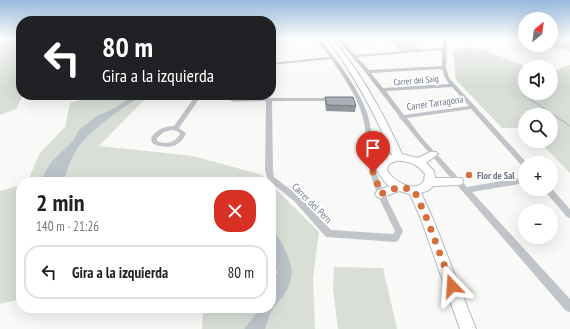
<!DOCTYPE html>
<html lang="es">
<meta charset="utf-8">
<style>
body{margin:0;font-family:"PT Sans Narrow",sans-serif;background:#f6f6f6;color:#222;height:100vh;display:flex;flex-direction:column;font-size:15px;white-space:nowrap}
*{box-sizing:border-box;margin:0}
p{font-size:13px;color:#767676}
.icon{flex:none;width:22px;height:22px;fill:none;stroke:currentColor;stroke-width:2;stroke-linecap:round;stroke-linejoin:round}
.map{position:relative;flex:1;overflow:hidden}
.drawer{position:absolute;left:16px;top:177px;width:260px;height:136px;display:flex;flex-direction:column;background:#fff;border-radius:16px;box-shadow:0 4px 16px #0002}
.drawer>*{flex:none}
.banner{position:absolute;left:16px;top:16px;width:260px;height:84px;border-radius:16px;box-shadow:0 4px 16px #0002;background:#202124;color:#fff;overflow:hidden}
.needle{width:26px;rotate:29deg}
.tools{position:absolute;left:518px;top:12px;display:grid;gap:8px}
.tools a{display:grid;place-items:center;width:40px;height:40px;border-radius:50%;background:#fff;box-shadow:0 4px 16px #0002;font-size:20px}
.pin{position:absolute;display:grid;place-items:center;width:34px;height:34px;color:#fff;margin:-41px -17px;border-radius:50% 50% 50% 0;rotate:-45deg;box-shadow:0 0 4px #0007}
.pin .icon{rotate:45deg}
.me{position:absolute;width:44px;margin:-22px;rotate:340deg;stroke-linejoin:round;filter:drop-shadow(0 0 3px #0008)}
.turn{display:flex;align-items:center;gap:14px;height:84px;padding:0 20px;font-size:18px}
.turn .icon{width:52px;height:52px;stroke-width:2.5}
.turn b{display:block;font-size:28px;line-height:34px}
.round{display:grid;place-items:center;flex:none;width:42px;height:42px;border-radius:16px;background:#f6f6f6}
.summary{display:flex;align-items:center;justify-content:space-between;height:68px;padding:0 20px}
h1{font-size:24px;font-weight:700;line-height:30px}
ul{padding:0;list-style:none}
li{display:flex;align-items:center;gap:12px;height:54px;margin:0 8px 6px;padding:0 12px;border:2px solid #e0e0e0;border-radius:16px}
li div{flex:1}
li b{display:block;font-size:15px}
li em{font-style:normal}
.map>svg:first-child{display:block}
.green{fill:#d9ded7}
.water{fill:#bbc4c9}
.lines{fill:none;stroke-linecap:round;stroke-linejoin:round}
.stream{stroke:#bbc4c9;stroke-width:1.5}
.secondary-casing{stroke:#b6babf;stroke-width:2}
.street{fill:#c1c5c9;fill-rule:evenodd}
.secondary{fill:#fff;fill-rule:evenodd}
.wall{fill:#91969d}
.building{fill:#a9afb6;stroke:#767a7f}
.route{stroke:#d5703c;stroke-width:7;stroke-dasharray:0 12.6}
.poi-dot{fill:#d5703c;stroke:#fff;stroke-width:1.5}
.labels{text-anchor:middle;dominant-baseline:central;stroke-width:4;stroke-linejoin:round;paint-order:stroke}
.far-street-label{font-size:9px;fill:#6b7786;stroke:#fff}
.street-label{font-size:10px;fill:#6b7786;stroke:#fff}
.poi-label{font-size:10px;font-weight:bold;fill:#6b7786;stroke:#fff;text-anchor:start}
</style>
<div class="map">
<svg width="570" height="329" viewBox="0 0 570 329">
<rect width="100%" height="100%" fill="#f9faf8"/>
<g class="green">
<path d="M0 38H21V95H23L16 109 0 115Z"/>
<path d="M387 38H406L422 51 402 52Z"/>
<path d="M551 38H570V52L549 45H551Z"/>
<path d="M467 47 487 51 527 67H525V93H551V72L570 65V173L539 141H551V115H525V128H502L456 80 453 50Z"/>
<path d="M117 95H134L116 107 105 112 78 131 73 141 51 162 39 182H27L40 153 65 127 70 103 89 98H113Z"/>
<path d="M144 95H149L99 146 193 156 262 175 269 182H64C67 169 72 156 80 145 92 129 126 105 144 95Z"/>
<path d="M271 184 319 232 313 279 315 329H265L272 310 278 303 292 279 290 262 276 233 271 226Z"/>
<path d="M21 185V299L0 304V191Z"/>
<path d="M334 267 383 268 397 329H338L333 288Z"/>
<path d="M203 308H260L244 329H202Z"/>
</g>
<g class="water">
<path d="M134 95H144C126 105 92 129 80 145 72 156 67 169 64 182H39L51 162 73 141 78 131 95 117 116 107Z"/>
<path d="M271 226C280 238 296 266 291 280 288 291 280 300 273 309 269 314 268 323 265 329H244L260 308H271V290L277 272 271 259Z"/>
</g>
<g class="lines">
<path class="stream" d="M524 95 570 126"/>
<g class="secondary-casing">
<path id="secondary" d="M327 38H332C362 74 383 113 402 154L418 158 430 152H436L438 154 426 163 434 171 435 178H462L463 181 462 184 458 185 433 186 429 190 421 193 433 219 476 329H460L421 219 410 194 399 191 381 198 377 197 375 194 377 191 389 186 383 180 377 170 381 160 367 156 365 154 370 151 392 155C375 113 354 75 327 38ZM396 161C408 160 418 165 425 174L424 181C414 194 393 181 387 170L389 164Z"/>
</g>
<g class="street">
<path d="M315 38H319C337 60 355 83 366 110 373 128 371 148 375 167 381 190 393 210 403 231L398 241 395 242 326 237 294 201 268 180 265 171 266 101 233 102 230 100 233 98H335V100L333 101H272L273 171 274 177 300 197 331 230 393 234 395 231C385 210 374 190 369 168 365 155 367 141 365 128 362 103 346 80 331 59L271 65V63L330 57Z"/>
<path d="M336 38H341L343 41 371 38 381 39 379 40 345 43 355 55 443 48V38H447L446 67 449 78 527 163H525V167H523L471 109 407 118 422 138 467 187 525 177V183L472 192 570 299V312L566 311 418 140 401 119 399 118V116L366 73ZM442 50V66L369 70 357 57ZM442 69 445 78 449 84 383 88 371 73ZM452 87 469 106 404 115 386 91Z"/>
<path d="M196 95H202L179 128 186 133C181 148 165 150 152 143L151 138C156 130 164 126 174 126ZM172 130 176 131 180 133C176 143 166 145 157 141V138L164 132Z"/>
<path d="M551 188 570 209V218L567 217 543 189Z"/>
</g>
<use href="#secondary" class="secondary"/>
</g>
<path class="wall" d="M325 97 356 106 355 112 326 111 325 102Z"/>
<path class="building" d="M325 97H353L356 106 327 105Z"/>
<linearGradient id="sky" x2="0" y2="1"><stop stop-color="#96badc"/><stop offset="0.45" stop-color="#fcfdfc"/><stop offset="1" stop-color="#fcfdfc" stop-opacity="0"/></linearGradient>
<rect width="570" height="85" fill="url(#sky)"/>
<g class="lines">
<path class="route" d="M373 172 381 194 399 187 414 190 427 219 452 286"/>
</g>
<circle class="poi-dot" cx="469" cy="175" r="4"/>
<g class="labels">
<g class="far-street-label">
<text transform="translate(416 80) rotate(-5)">Carrer del Saig</text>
</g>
<g class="street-label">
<text transform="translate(435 103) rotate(-8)">Carrer Tarragona</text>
<text transform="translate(312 203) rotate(45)">Carrer del Pern</text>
</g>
<g class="poi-label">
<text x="477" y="175">Flor de Sal</text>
</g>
</g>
</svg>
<div class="tools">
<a><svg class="needle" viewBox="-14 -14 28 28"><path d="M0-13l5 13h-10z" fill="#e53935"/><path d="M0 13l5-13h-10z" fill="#767676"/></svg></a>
<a><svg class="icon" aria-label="sound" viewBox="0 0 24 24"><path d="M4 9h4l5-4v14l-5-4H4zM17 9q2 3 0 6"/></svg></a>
<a><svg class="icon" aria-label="search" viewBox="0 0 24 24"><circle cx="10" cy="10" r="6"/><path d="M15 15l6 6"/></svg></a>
<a>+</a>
<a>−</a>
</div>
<div class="pin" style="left:373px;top:172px;background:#d93025"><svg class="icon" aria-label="arrive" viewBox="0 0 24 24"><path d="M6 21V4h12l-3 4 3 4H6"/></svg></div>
<svg class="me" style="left:452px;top:286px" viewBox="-20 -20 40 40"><path d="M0-17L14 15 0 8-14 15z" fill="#d5703c" stroke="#fff" stroke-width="4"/></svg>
<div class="banner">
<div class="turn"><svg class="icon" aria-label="left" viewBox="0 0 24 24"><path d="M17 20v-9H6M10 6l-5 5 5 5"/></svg><div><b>80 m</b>Gira a la izquierda</div></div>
</div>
<section class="drawer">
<div class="summary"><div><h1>2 min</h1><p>140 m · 21:26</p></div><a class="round" style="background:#d93025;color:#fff"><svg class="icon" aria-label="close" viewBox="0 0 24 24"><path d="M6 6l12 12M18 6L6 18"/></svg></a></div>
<ul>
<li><svg class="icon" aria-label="left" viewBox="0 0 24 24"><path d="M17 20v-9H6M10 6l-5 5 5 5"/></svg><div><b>Gira a la izquierda</b></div><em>80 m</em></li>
</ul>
</section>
</div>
